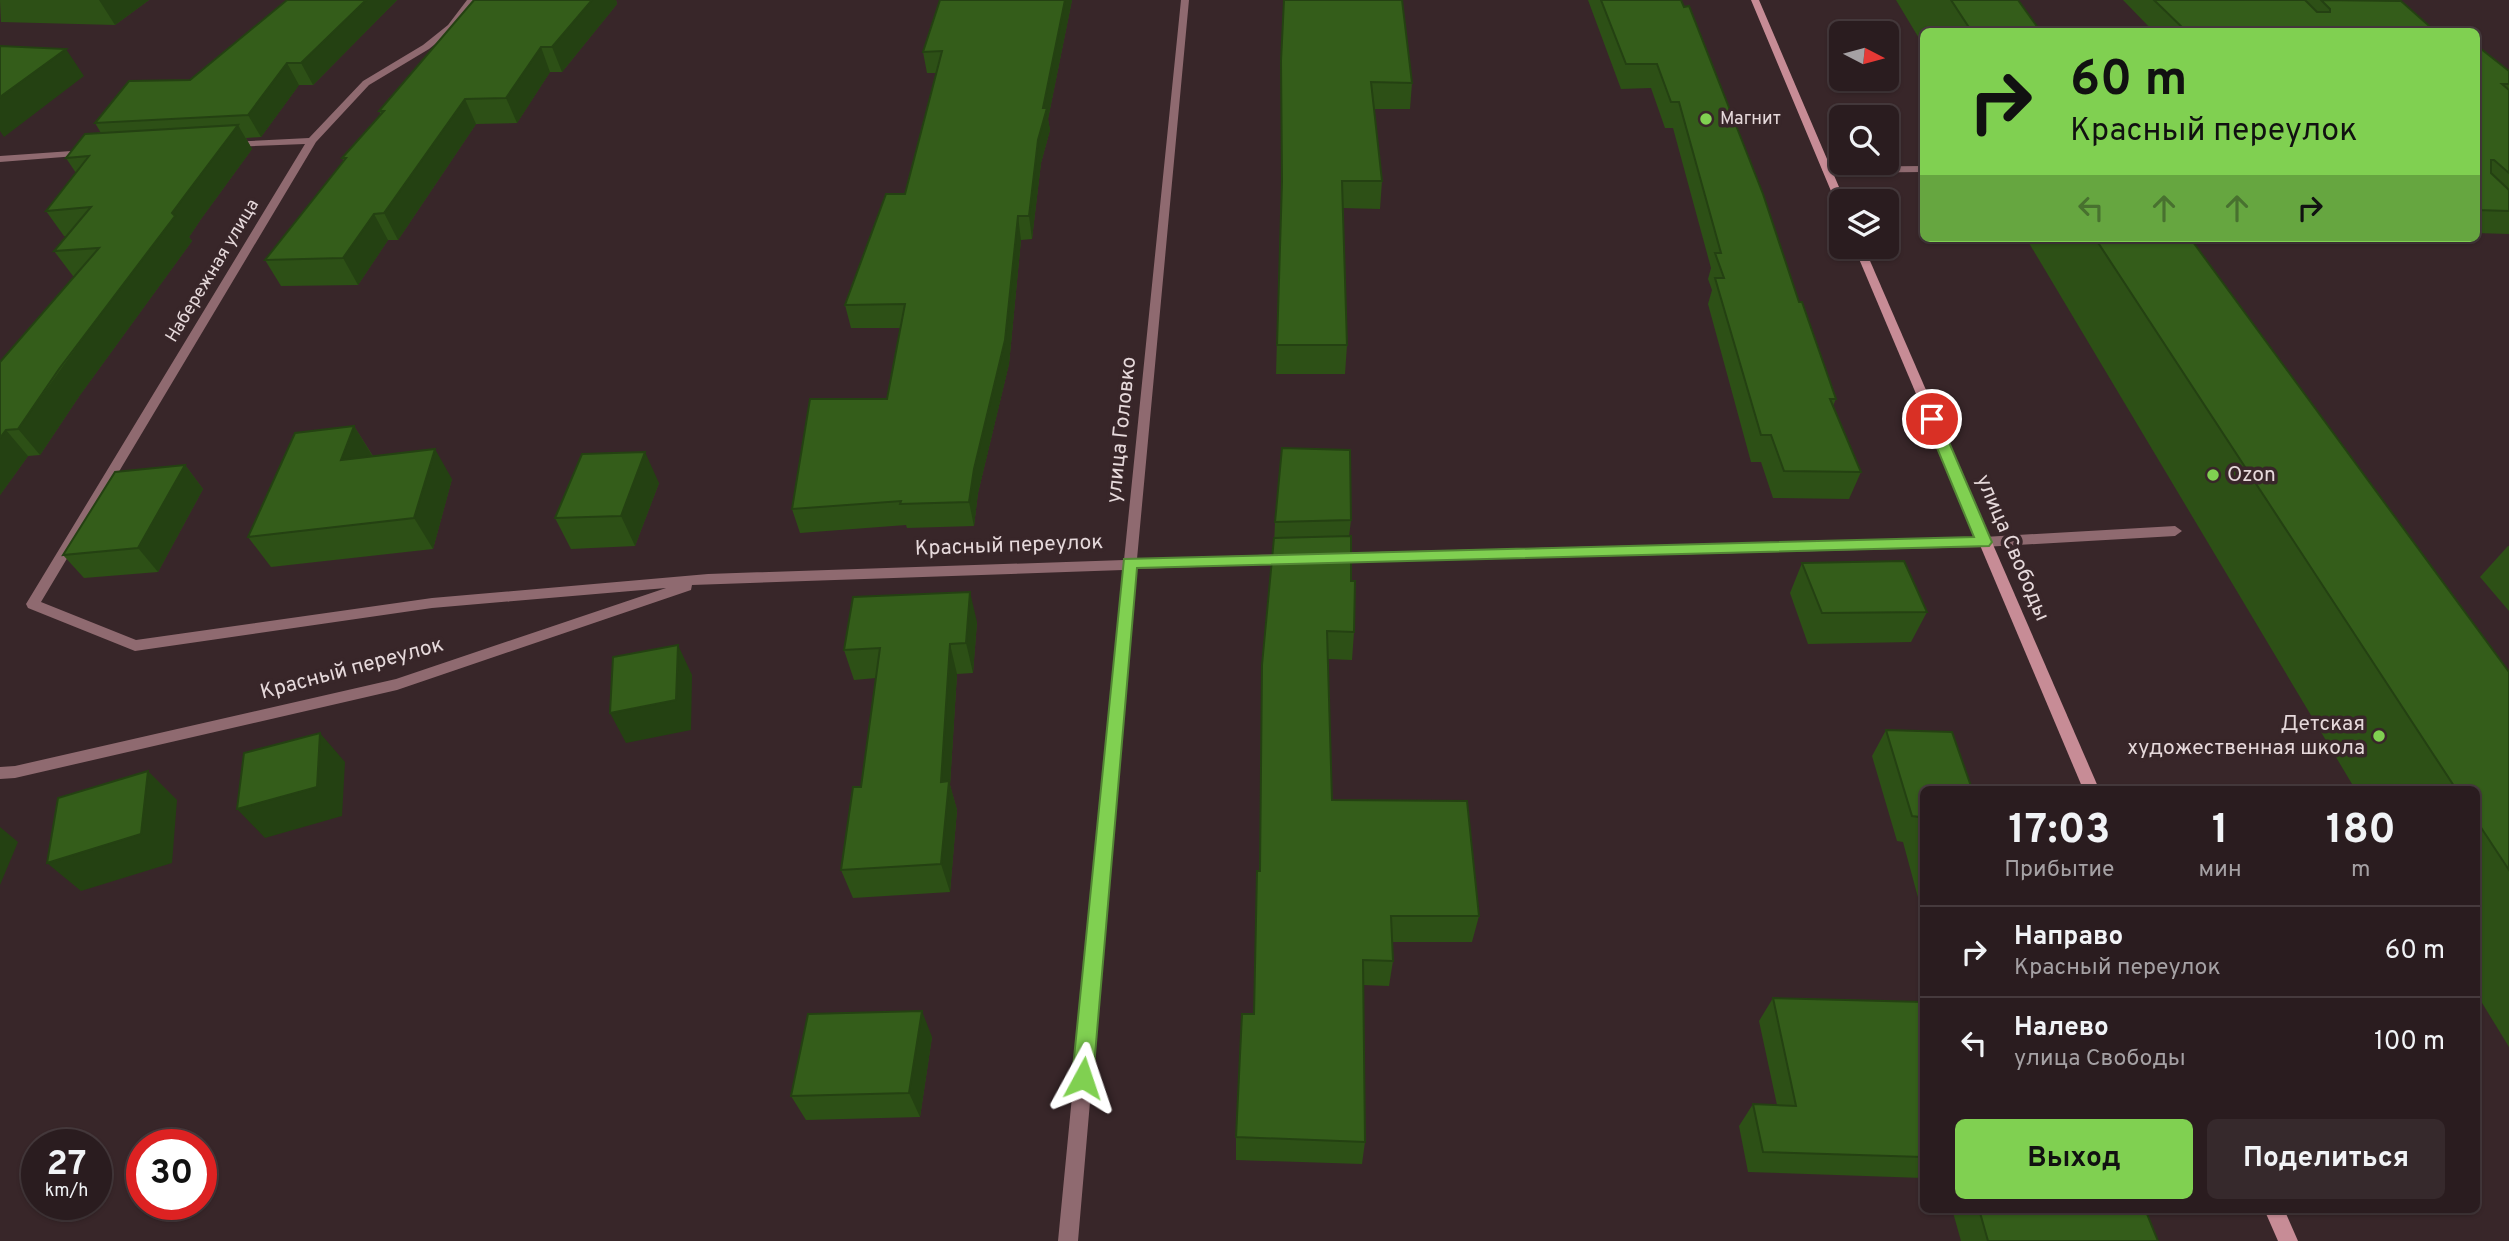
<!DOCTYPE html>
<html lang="ru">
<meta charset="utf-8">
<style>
body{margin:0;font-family:Overpass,sans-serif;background:#36292c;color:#f1f3f6;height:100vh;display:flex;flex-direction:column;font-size:26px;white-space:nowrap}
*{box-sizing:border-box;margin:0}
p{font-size:23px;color:#a5a1a4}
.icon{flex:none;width:38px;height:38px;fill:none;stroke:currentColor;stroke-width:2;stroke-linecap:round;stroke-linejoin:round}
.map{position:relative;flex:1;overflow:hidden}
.sheet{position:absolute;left:1920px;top:786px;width:560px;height:427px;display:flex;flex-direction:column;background:#2a1c1f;border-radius:10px;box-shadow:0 2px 5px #0004,0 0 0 2px #463a3d}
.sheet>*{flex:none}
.hud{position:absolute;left:1920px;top:28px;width:560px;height:214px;border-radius:10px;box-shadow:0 2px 5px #0004,0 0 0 2px #463a3d;background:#80d051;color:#111;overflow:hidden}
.needle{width:46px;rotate:96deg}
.buttons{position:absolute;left:1829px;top:21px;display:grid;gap:14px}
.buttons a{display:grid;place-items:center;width:70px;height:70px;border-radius:10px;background:#2a1c1f;box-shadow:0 2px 5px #0004,0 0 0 2px #463a3d;font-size:35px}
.speed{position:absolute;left:21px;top:1129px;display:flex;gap:14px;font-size:35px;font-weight:700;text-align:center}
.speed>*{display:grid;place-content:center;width:91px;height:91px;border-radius:50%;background:#2a1c1f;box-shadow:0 2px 5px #0004,0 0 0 2px #463a3d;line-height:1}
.speed small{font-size:18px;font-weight:400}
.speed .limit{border:10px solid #d22;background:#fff;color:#111}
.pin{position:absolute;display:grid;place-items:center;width:60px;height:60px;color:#fff;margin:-30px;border:4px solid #fff;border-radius:50%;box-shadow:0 2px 7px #0007}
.me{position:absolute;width:77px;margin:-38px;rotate:5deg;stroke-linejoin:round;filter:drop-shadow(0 0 5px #0008)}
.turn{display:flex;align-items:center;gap:24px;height:147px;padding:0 35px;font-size:32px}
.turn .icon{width:91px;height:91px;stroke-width:2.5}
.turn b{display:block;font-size:49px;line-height:60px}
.lanes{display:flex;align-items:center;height:66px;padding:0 35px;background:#0003;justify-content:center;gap:35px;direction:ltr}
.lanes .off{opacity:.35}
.eta{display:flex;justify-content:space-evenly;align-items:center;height:119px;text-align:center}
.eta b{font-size:42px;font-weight:700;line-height:49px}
.action{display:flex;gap:14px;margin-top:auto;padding:14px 35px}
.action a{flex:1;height:80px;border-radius:10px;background:#80d051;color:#111;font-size:28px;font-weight:700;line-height:80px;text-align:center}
.action a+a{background:#36292c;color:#f1f3f6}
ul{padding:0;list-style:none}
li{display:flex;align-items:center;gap:21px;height:91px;padding:0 35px;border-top:2px solid #463a3d}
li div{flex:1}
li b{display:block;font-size:26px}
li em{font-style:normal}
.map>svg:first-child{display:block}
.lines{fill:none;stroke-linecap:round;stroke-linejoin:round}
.service{fill:#8f6a70;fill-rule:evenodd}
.minor{fill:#8f6a70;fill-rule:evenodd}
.secondary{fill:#c78c96;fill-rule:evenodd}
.wall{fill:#2d5016}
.shaded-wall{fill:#244112}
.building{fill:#345d1a;stroke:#244112;stroke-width:2}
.route{fill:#80d051;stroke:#538735;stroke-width:2}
.poi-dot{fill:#80d051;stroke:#382629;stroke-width:2.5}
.labels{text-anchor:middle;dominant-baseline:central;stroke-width:7;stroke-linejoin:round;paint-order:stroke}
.far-poi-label{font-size:18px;fill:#e6d9db;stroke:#382629;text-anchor:start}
.far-street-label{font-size:18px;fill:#e6d9db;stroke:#382629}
.street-label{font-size:21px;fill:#e6d9db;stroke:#382629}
.poi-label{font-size:21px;fill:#e6d9db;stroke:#382629;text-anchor:start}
</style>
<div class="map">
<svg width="2509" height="1241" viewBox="0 0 2509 1241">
<rect width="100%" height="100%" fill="#382629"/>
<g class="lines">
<g class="service">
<path d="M1923 166V172L1827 173 1822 170 1827 167Z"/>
<path d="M2175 526 2182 531 2175 536 1984 547 1977 542 1984 537Z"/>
</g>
<g class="minor">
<path d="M467 0H475L454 29 429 49 369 85 316 142 41 602 136 640 432 598 708 574 1124 560 1181 0H1189L1137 559 1290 554 1297 559 1290 564 1136 569 1078 1241H1058L1123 570 692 585 691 590 397 690 15 778 0 779V767L15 766 396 679 666 588 432 608 135 651 28 608 26 604 305 144 232 147 229 146V142L309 138 363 81 423 45 448 25Z"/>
<path d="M86 150 89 151V155L0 162V156Z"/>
<path d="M1984 537 1991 542 1984 547 1335 563 1328 558 1335 553Z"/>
</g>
<g class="secondary">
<path d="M1751 0H1759L1845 201H1841V206L1836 203Z"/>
<path d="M1854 247H1864L2099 789H2083Z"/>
<path d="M2264 1209H2284L2298 1241H2278Z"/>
</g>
</g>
<g class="wall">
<path d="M0 0H149L115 25 1 22Z"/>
<path d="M287 0H397L313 85H299L261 137 246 138 252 149 201 219 189 237 192 241 80 395 40 455 28 456 0 495V362L75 276H73L54 251 67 236H64L46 211 76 173 66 158 101 133 95 123 190 80Z"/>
<path d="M592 0H616L617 4 562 72H550L517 123 476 124 398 240H388L358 285 281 286 265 260 344 162 342 158 381 115 379 111Z"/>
<path d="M940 0H1072L1048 119 1050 130 1041 163 1032 239 1021 240 1009 364 978 493 974 526 907 528 906 525 800 533 792 509 887 399 901 328H851L845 305 905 194 936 73H927L923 52Z"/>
<path d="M1588 0H1681L1836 399 1833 406 1861 472 1849 499 1773 498 1761 462H1751L1708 304 1712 290 1708 279 1711 268 1673 128H1665L1651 88 1621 89Z"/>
<path d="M1896 0H2018L2041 32H1923V45Z"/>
<path d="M2123 0H2391L2436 32H2154Z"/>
<path d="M2476 45 2509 71V234L2476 233Z"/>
<path d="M1281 61 1412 83 1410 109H1374L1382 181 1380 209 1343 208 1347 345 1345 374H1276L1281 198Z"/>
<path d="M2026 238H2190L2509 672V1047L2476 993V789H2355Z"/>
<path d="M354 426 373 456 452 479 433 549 271 567 248 537Z"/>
<path d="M185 465 203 489 158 572 84 578 63 555Z"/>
<path d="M659 483 635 546 571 549 555 518Z"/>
<path d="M1351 520 1349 537 1354 632 1352 660 1328 659 1332 800 1479 916 1472 942H1392L1393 961 1389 986 1363 985 1365 1142 1362 1164 1236 1160V1137L1254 1014 1275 522Z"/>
<path d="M2508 546H2509V611L2480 577Z"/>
<path d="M1802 563 1927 612 1911 642 1808 644 1790 593Z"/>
<path d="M977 622 973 673 957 674 950 785 957 810 950 892 853 898 841 870 861 787 876 678 854 680 844 650Z"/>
<path d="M1886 730 1923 789V916L1903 842 1897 841 1872 756Z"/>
<path d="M1773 998 1923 1002V1178L1748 1172 1739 1126 1753 1104 1777 1105 1759 1021Z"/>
<path d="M932 1037 920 1117 806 1120 791 1096Z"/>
<path d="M1952 1209H2145L2158 1241H1961Z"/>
</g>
<g class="shaded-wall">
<path d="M99 0H149L115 25Z"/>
<path d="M366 0H397L313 85 301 63Z"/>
<path d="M592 0H616L617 4 562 72 552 47Z"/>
<path d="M1065 0H1072L1048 119 1050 130 1041 163 1032 239 1029 216 1038 140 1043 108Z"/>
<path d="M541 47 550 72 517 123 506 98Z"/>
<path d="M66 49 84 76 4 137 0 131V97Z"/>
<path d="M287 63 299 85 261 137 248 115Z"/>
<path d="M465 99 476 124 398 240 384 213Z"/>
<path d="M238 125 252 149 201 219 189 237 192 241 80 395 40 455 18 429 186 194Z"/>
<path d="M374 214 388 240 358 285 343 258Z"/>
<path d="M1018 216 1021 240 1009 364 978 493 974 526 969 502 974 469Z"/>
<path d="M354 426 373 457 341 460Z"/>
<path d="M6 430 28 456 0 495V438Z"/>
<path d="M435 449 452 479 433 549 414 518Z"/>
<path d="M645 452 659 483 635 546 621 516Z"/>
<path d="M185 465 203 489 158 572 138 548Z"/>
<path d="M970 592 977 622 973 673 966 643Z"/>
<path d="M950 644 957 674 950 785 957 810 950 892 941 864V782Z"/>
<path d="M678 645 692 675 691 730 626 743 610 713Z"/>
<path d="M320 733 345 762 342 816 265 838 237 809Z"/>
<path d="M148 771 177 800 172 863 81 891 47 863Z"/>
<path d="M0 827 18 842 0 885Z"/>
<path d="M922 1011 932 1037 920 1117 909 1093Z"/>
</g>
<g class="building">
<path d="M287 0H366L301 63H287L248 115 95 123 129 81 190 80Z"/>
<path d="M474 0H592L552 47H541L506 98 465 99 384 213 374 214 343 258 265 260 346 158H342L384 111H379Z"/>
<path d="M940 0H1065L1043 108H1047L1038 140 1029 216H1018L1005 340 974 469 969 502 900 504 901 501 792 509 810 399H887L905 304 845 305 886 194H905L942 51 923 52Z"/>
<path d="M1284 0H1402L1412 83 1371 82 1382 181H1342L1347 345H1277L1282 182 1281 61Z"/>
<path d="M1601 0H1681L1684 7 1689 6 1763 194 1799 302H1802L1836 399H1830L1861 472 1784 471 1771 435H1761L1715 278H1724L1715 253H1721L1679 102H1671L1657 64H1626Z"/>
<path d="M1951 0H2018L2041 32H1972Z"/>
<path d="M2154 0H2305L2317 12H2330V9L2321 0 2401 1 2436 32H2187Z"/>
<path d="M2476 45 2509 71V84H2502L2509 90V173L2494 160H2491V173L2509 190V211L2476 210Z"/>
<path d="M0 46 66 49 0 97Z"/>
<path d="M238 125 186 194 172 213 175 216 59 369 18 429 6 430 0 438V362L99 248 54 251 91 207 46 211 89 156 66 158 85 134Z"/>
<path d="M2095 238H2190L2509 672V870L2476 820V789H2456Z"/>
<path d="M354 426 341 460 435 449 414 518 248 537 295 433Z"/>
<path d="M1282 448 1350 450 1351 520 1275 522Z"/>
<path d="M645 452 621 516 555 518 582 454Z"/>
<path d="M185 465 138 548 63 555 115 472Z"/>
<path d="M1351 536V581H1355L1354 632 1327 631 1332 800 1467 801 1479 916H1391L1393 961 1363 960 1365 1142 1236 1137 1242 1014H1254L1257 871H1260L1262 665 1274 538Z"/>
<path d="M1904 561 1927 612 1822 613 1802 563Z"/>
<path d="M970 592 966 643 950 644 941 782 949 781 941 864 841 870 853 787H861L880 648 844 650 853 597Z"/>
<path d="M678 645 676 700 610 713 613 657Z"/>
<path d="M1886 730 1952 732 1972 789H1923V832L1919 817 1912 816Z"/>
<path d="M320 733 317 787 237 809 244 753Z"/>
<path d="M148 771 141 834 47 863 58 798Z"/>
<path d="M1773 998 1923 1002V1157L1763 1152 1753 1104 1796 1106Z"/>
<path d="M922 1011 909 1093 791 1096 808 1014Z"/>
<path d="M1979 1209H2145L2158 1241H1988Z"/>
</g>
<path class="route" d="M1932 415 1939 419 1992 542 1989 546 1137 568 1093 1078 1090 1085 1083 1088 1075 1085 1072 1078 1124 559 1974 537 1925 419Z"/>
<g class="poi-dot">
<circle cx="1706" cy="119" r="7"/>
<circle cx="2213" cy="475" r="7"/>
<circle cx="2379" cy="736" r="7"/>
</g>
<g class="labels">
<g class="far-poi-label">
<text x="1720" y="119">Магнит</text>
</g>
<g class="far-street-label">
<text transform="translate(213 271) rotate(-59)">Набережная улица</text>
</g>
<g class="street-label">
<text transform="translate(1122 430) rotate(-84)">улица Головко</text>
<text transform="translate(1009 546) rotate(-2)">Красный переулок</text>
<text transform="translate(2012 548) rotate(67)">улица Свободы</text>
<text transform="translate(352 669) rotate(-15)">Красный переулок</text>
</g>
<g class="poi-label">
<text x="2227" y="475">Ozon</text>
<text x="2365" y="724" text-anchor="end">Детская<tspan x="2365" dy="24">художественная школа</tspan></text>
</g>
</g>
</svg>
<div class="buttons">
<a><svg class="needle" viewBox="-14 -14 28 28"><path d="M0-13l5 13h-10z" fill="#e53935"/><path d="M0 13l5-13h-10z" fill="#a5a1a4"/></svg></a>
<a><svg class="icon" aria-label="search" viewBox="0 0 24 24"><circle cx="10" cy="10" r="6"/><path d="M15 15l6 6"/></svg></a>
<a><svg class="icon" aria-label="layers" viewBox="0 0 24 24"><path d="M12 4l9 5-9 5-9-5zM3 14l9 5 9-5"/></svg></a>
</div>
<div class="speed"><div>27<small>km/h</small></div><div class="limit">30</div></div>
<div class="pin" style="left:1932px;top:419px;background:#d93025"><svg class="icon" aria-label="arrive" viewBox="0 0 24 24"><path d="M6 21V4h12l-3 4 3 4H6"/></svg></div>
<svg class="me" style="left:1083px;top:1078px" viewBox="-20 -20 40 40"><path d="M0-17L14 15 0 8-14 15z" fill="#80d051" stroke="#fff" stroke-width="4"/></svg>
<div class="hud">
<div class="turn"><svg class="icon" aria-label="right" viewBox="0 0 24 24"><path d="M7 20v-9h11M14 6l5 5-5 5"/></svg><div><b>60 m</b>Красный переулок</div></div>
<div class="lanes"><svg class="icon off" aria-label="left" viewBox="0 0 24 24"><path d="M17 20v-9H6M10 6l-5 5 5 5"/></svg><svg class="icon off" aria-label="ahead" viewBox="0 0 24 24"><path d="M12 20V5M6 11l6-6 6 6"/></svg><svg class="icon off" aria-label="ahead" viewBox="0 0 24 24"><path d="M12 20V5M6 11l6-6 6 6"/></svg><svg class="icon" aria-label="right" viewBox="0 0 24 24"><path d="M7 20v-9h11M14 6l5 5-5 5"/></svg></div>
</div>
<section class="sheet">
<div class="eta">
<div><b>17:03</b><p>Прибытие</p></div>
<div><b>1</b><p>мин</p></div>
<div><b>180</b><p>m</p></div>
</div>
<ul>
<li><svg class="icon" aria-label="right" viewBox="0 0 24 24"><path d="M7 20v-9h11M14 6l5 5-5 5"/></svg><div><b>Направо</b><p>Красный переулок</p></div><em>60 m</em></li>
<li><svg class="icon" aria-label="left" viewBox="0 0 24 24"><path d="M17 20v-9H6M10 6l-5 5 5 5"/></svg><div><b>Налево</b><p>улица Свободы</p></div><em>100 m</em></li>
</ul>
<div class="action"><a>Выход</a><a>Поделиться</a></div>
</section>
</div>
